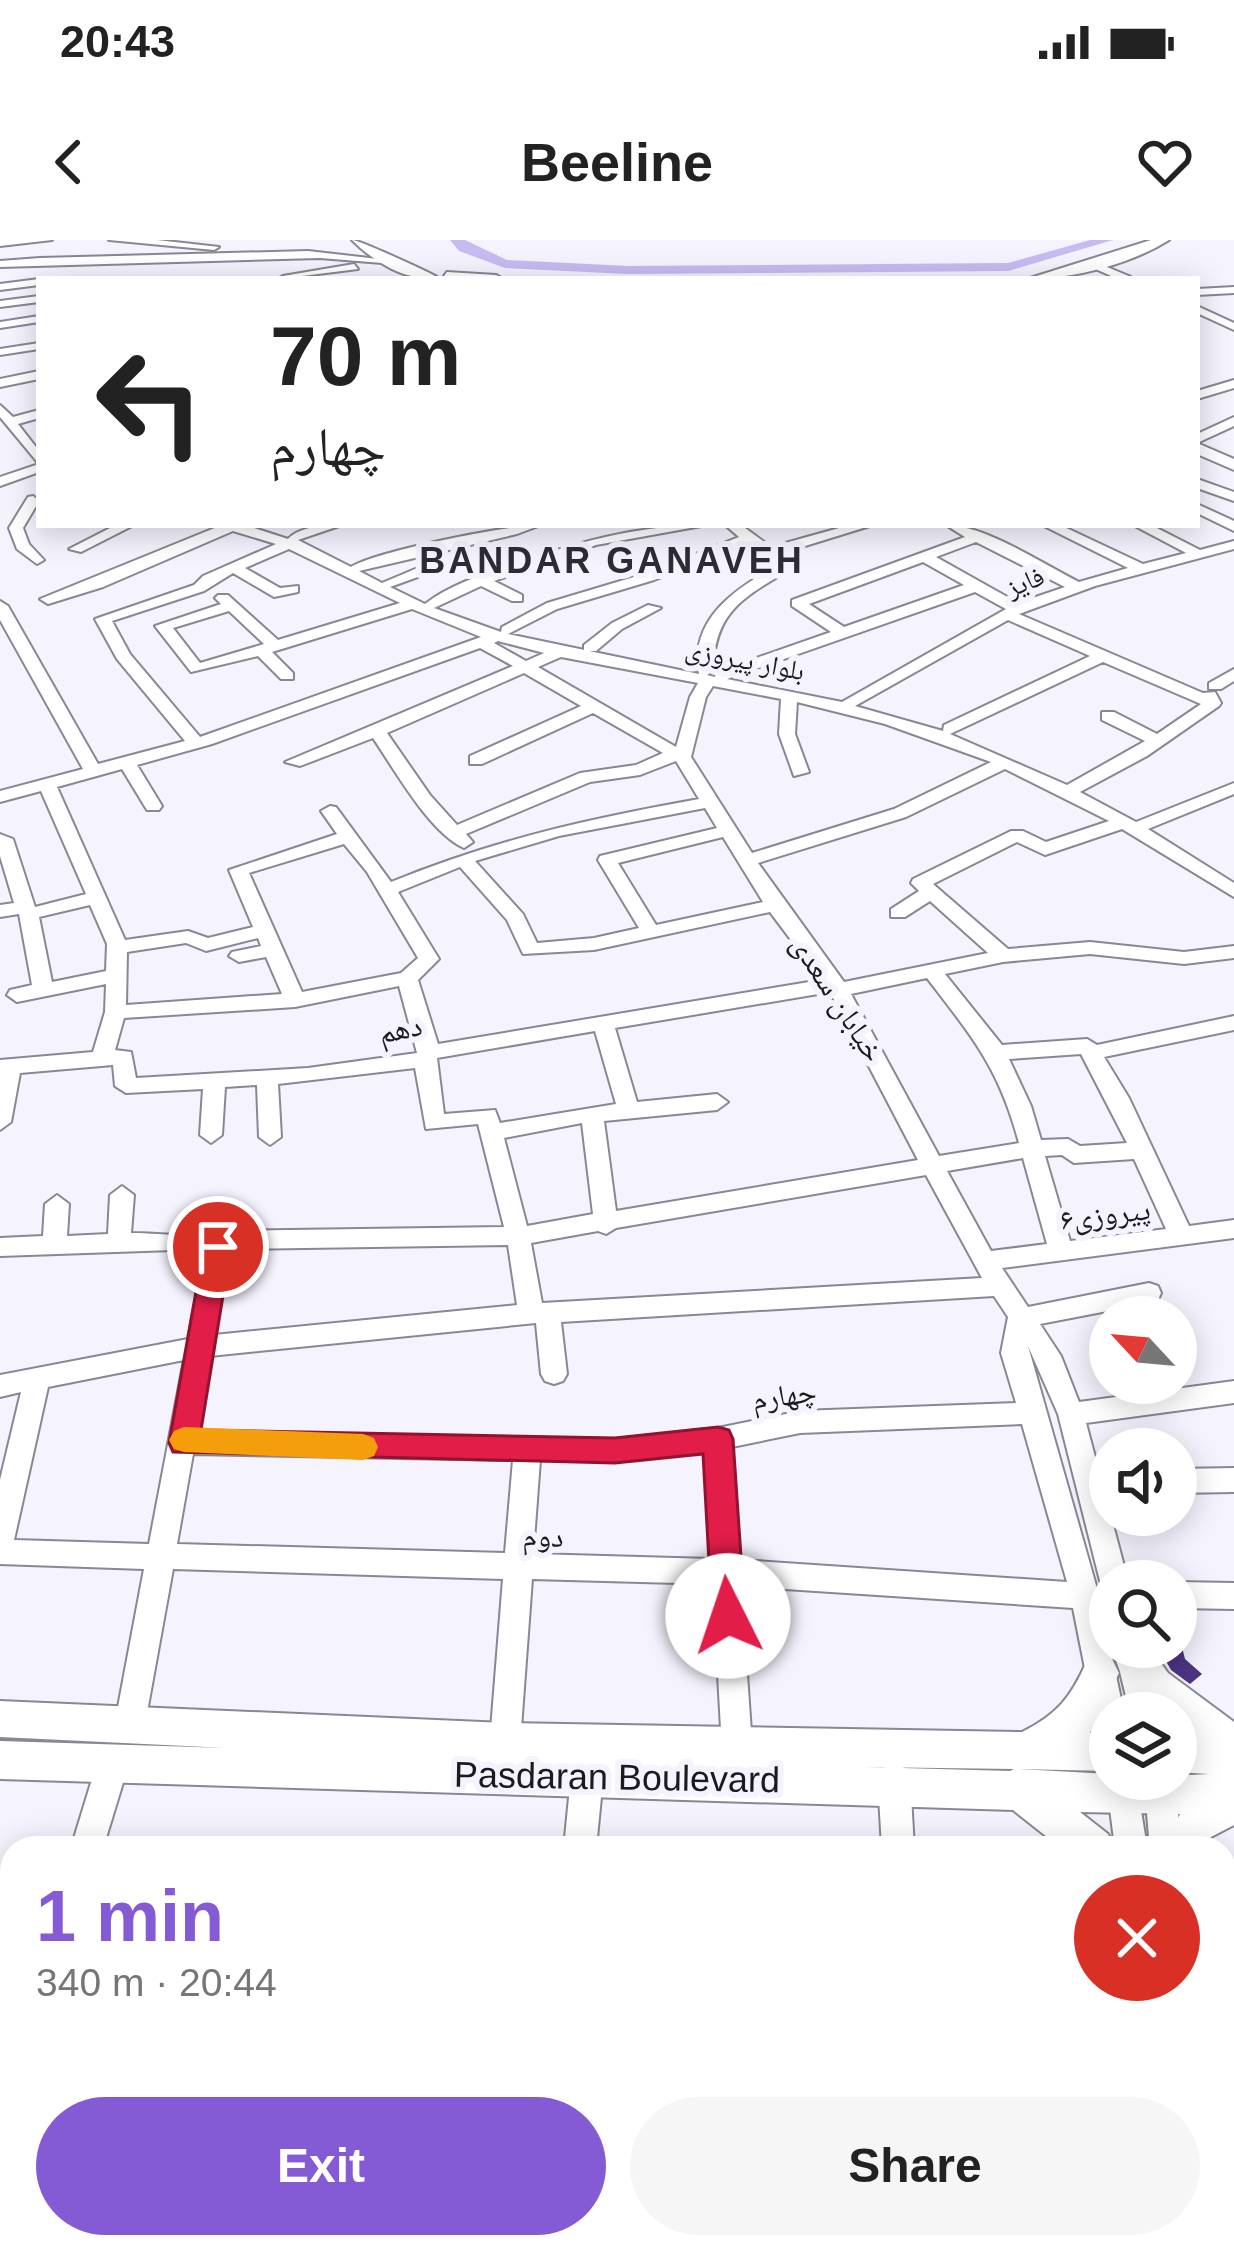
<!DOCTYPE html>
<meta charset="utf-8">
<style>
body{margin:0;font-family:Helvetica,"Noto Naskh Arabic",sans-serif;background:#f6f6f6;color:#222;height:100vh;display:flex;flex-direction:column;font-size:45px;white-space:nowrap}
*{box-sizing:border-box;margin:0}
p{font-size:39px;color:#767676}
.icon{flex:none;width:66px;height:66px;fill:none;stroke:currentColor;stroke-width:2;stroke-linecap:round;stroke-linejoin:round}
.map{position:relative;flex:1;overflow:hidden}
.panel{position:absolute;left:0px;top:1596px;width:1236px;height:423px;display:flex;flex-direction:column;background:#fff;border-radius:36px 36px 0 0;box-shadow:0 6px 30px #0003}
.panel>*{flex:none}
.top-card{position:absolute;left:36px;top:36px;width:1164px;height:252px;border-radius:0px;box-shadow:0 6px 30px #0003;background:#fff;color:#222;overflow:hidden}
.needle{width:78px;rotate:296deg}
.fabs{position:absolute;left:1089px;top:1056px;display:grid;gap:24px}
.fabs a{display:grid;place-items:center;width:108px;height:108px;border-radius:50%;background:#fff;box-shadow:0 6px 30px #0003;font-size:60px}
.pin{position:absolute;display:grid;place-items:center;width:102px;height:102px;color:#fff;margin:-51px;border:6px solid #fff;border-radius:50%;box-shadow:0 3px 12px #0007}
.me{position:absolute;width:132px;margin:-66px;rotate:356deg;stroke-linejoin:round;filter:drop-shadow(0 0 9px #0008)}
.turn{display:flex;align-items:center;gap:42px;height:252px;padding:0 36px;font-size:54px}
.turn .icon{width:156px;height:156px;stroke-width:2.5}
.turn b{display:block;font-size:84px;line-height:102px}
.round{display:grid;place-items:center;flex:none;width:126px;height:126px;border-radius:63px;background:#f6f6f6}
.head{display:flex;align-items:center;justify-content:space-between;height:204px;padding:0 36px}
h1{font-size:72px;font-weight:800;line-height:90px;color:#845bd5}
.button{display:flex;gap:24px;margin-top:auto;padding:24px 36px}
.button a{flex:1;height:138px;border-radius:72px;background:#845bd5;color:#fff;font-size:48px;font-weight:800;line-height:138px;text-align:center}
.button a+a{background:#f6f6f6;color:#222}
.status{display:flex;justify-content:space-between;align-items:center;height:84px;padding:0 60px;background:#fff;direction:ltr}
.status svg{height:33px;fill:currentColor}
header{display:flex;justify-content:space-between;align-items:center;height:156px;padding:0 36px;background:#fff;font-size:54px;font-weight:800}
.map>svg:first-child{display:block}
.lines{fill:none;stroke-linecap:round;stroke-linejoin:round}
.river{fill:#c8bbf2;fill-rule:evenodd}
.building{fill:#4e3383}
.minor-casing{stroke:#898793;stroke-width:4}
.major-casing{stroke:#898793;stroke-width:4}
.minor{fill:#fff;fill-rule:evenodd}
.major{fill:#fff;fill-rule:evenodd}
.route{fill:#e11d48;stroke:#92132f;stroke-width:3}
.slow{fill:#f59e0b}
.labels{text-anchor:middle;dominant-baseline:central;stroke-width:12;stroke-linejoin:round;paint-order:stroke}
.far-street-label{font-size:27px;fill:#1b1a1f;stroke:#f5f3fe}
.street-label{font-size:30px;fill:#1b1a1f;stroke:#f5f3fe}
.far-district-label{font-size:36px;font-weight:bold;letter-spacing:3px;fill:#2d2b35;stroke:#f5f3fe}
.near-street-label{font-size:36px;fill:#1b1a1f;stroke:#f5f3fe}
</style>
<div class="status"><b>20:43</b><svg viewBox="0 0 49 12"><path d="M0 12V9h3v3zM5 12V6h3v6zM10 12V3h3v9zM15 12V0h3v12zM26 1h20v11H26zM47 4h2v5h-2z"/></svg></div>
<header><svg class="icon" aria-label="back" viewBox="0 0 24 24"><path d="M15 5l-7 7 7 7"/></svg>Beeline<svg class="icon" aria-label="heart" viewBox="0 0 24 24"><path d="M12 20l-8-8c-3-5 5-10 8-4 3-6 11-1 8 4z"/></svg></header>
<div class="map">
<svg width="1234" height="2017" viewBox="0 0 1234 2017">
<rect width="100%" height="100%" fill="#f5f3fe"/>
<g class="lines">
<path class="river" d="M450 0H465L507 20 628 26 1008 23 1090 0H1113L1008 31 628 34 505 28 459 11Z"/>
</g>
<path class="building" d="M1158 1407H1182L1185 1419 1202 1434 1190 1444 1171 1430Z"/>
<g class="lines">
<g class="minor-casing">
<g id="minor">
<path d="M0 0H52L0 6Z"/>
<path d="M109 0H157L219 7 214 10Z"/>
<path d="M308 11 387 20 382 23 320 18 0 27V21L40 18Z"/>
<path d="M1095 22 1131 37 1132 39H1118L1091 27Z"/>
<path d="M354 24 358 29 278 39 283 36Z"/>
<path d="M39 39V45L0 50V44Z"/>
<path d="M1234 47V53L1197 55V49Z"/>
<path d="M39 56V62L0 67V61Z"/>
<path d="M1197 66 1234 83V90L1197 73Z"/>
<path d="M39 76V82L0 88V82Z"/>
<path d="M39 103V109L0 115V109Z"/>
<path d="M39 131V139L0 147V139Z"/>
<path d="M1234 140V148L1197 159V151Z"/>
<path d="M0 165 13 177 39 170V178L18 184 39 211V224L0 177Z"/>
<path d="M1234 177V186L1197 203V194Z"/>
<path d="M39 224V232L0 246V237Z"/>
<path d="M1197 239 1234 252V261L1197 248Z"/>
<path d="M33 256 39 261 23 288 29 304 44 320 37 324 17 309 9 288 28 257Z"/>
<path d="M1197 264 1234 281V291L1197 273Z"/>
<path d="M116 285H134L81 312 69 309Z"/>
<path d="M222 285H245L288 299C299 287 323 285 342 285L298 300 351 327C377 311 508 285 541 285L517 294 359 331 382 343 427 324H437V330L390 347 425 364C448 346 480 335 508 326 574 303 636 285 707 285L596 305 494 341 522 355V361H512L481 346 434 368 501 392 502 387 547 363 644 334 739 297 725 285H741L771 307 850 285H873L779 314 791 323V329C744 357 714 371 713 431L707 435 715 437 716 432 831 392 792 366V360L965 297 946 285C985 285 1041 323 1079 342L1128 328 1042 285H1060L1143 324 1186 313 1133 285H1151L1200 310 1234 301V309L1095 346 1019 374 1203 453 1215 452 1221 463 1219 466 1147 516 1080 552 1136 582 1234 543V554L1148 589 1234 643V657L1122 589 1045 615 1017 602 933 644 1008 709 1090 702 1184 712 1234 706V718L1184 724 1090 714 1003 722 945 734 1002 805 1087 799 1097 805 1234 776V790L1104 817 1129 858 1189 986 1234 980V998L1002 1028 1028 1067 1149 1043 1158 1046 1161 1053 1158 1060 1149 1063 1040 1084 1061 1116 1079 1162 1234 1141V1163L1086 1183 1128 1341H1110V1352L1100 1341 1058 1174 1028 1106 1099 1356 1124 1473H1110V1494L1099 1489 1095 1479 1073 1368 741 1346 752 1507 748 1518 737 1522 726 1518 722 1507 713 1344 532 1339 520 1502 516 1513 505 1517 494 1513 490 1502 503 1339 173 1329 145 1483 141 1493 130 1498 119 1493 115 1483 144 1329 0 1324V1240L21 1152 0 1157V1135L188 1099 204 1014 173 1010 0 1016V998L43 996 45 964 57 955 69 964 67 996 108 994 110 955 122 946 134 955 131 993C158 993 198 999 219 991L504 987 478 884 426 889 415 828 278 844 281 897 270 905 259 897 257 845 225 847 222 895 211 903 200 895 203 849 126 853 115 846 113 825 20 833 11 882 0 890V820L93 812 105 772 106 744 17 762 7 755 10 750 32 745 19 674 0 677V665L14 663 0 616V594L13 599 35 667 86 654 41 551 0 562V551L83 529 0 380V361L8 366 98 524 185 501 117 419 95 379 194 345 203 336 276 304 233 291 103 347 48 364 40 359ZM976 302 1065 347 1018 363 936 317ZM748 304 776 326C735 349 689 379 699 434L508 394 557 369 654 340ZM289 309 400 363 278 400 228 355H218L215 358 221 364 155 386 191 432 258 416 281 439H293V433L272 412 412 369 481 397 200 497 130 414 112 381 204 351 233 333 274 357 298 352V346L280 348 245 328ZM923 322 964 345 844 387 809 364ZM975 352 1006 369 842 462 727 439ZM229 371 264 404 200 423 173 388ZM1008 380 1090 416 944 485 943 491 855 466ZM498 401 544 413 526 421 494 403ZM480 408 513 426 285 522 300 526 373 498C395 530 429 592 464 608L473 602 466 594 590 542 640 535 676 521 699 559C588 579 497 599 391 642L336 567 330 566 321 571 337 594 229 630 253 687 208 698 188 691 125 700 57 547 122 529 147 570H159L162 566 137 525 212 504ZM561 417 698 443 690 457 676 507 538 427ZM1103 422 1201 464 1157 494 1114 472H1102V480L1145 501 1067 545 950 494ZM524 433 581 466 470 516V524H482L593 473 663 513 636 525 580 533 457 585 430 555 387 493ZM713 446 781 459 779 494 794 536 809 532 795 494 797 462 885 484 991 522 894 569 752 613 691 517 706 457ZM1005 529 1109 581 1046 602 1023 591H1011L913 639 911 643 919 651 891 669V677H905L930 661 988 713 844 742 758 623 906 577ZM705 568 717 588 600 616 598 620 639 688 594 698 537 703 523 674 475 621 559 596ZM723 597 763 662 656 685 618 623ZM344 604 367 632 418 718 401 733 302 752 249 633ZM460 627 507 680 523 714 594 710 770 672 821 740 438 804 418 740 439 719 398 652ZM90 665 107 704 106 731 52 742 39 677ZM258 698 261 706 232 712 229 716 239 722 266 717 282 754 126 765 127 712 186 703 206 711ZM927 738C973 798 999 828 1019 903L939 916 851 754ZM399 746 417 813 308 828 136 838 131 812 115 810 124 778 295 767ZM830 752 918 920 616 971 604 881 717 870 728 862 717 854 637 862 615 788ZM595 791 616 864 500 883 495 870 444 874 437 818ZM1081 814 1127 903 1080 906 1068 899 1041 900 1031 866 1009 819ZM582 883 593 974 527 986 504 898ZM1062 915 1074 923 1134 919 1166 989 1070 1001 1045 916ZM1023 918 1047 1004 991 1011 947 931ZM926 935 982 1038 542 1063 531 1003 598 991 606 994 616 988ZM508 1005 517 1065 214 1095 229 1009ZM994 1056 1008 1077 1001 1113 1016 1163 800 1171 718 1188 615 1199 197 1192 210 1116 536 1083 541 1134 545 1141 554 1144 563 1141 567 1134 561 1082ZM184 1120 149 1304 14 1300 48 1147ZM1022 1184 1067 1342 740 1320 732 1207 800 1193ZM705 1212 711 1319 533 1314 540 1220 615 1221ZM193 1214 513 1220 505 1313 177 1304Z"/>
<path d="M648 365 661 368 622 389 596 411H584V405L612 383Z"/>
<path d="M1234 429V441L1221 449H1209V443Z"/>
<path d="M1234 1228V1252L1176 1253V1229Z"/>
<path d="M1176 1342 1234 1343V1369L1176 1368Z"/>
<path d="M1114 1407H1144L1160 1473H1130Z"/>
<path d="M113 1508 124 1512 129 1523 103 1608H71L97 1523 102 1512Z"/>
<path d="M587 1522 598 1526 603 1537 596 1608H564L571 1537 576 1526Z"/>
<path d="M894 1524 905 1528 910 1539 914 1608H882L878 1539 883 1528Z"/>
<path d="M1110 1539H1136L1147 1608H1115L1107 1545Z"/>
<path d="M1144 1539H1174L1182 1608H1150Z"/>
<path d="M1224 1662 1234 1663V1697L1224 1696Z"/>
<path d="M0 1691 12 1692V1726L0 1725Z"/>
<path d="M1224 1825 1234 1827V1863L1224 1861Z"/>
<path d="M525 2007H563L562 2017H524Z"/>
<path d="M1157 2007H1222L1226 2017H1159Z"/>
</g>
</g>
<g class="major-casing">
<g id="major">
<path d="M352 0C359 0 427 31 437 37 407 43 373 21 352 0Z"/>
<path d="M1151 0H1169C1131 24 1073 39 1027 39Z"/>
<path d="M447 32 496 35 503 39H442Z"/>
<path d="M1197 203 1234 219V230L1197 214Z"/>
<path d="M1115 1407H1149L1168 1433 1234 1482V1585L1211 1597 1206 1608H1164L1180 1574 1080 1572 1108 1594 1114 1608H1061L1013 1570 0 1539V1501L227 1508 0 1497V1461L505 1483 1022 1492C1058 1474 1071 1457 1087 1421L1100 1415 1113 1421 1119 1433 1090 1493H1110V1531L1018 1529 1110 1534V1539L1209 1534 1176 1532V1494L1190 1495 1176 1485V1473C1149 1473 1111 1434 1115 1407ZM866 1527 1014 1529 1010 1531Z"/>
<path d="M0 1912 12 1915V2001L0 1998Z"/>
<path d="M117 2007H202L206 2017H122Z"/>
<path d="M253 2007H336L340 2017H258Z"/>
</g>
</g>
<use href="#minor" class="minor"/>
<use href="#major" class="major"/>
</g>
<path class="route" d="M218 997 231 1007 201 1190 615 1198 718 1187 729 1190 733 1199 745 1376 740 1387 728 1391 716 1387 712 1376 703 1214 615 1223 173 1212 169 1203 204 1007Z"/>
<path class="slow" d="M184 1187 363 1194 374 1198 378 1207 374 1216 363 1220 184 1212 174 1209 169 1200 174 1191Z"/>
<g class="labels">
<g class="far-street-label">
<text transform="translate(1025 342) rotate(-22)">فایز</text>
<text transform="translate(745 420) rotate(11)">بلوار پیروزی</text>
</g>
<g class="street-label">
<text transform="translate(838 758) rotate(57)">خیابان سعدی</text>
<text transform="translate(400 789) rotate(-13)">دهم</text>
<text transform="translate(1105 974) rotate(-7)">پیروزی۶</text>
<text transform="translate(784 1155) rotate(-8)">چهارم</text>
<text transform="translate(543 1296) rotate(1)">دوم</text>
</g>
<g class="far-district-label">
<text x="612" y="320">BANDAR GANAVEH</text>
</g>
<g class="near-street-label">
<text transform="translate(617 1537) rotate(1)">Pasdaran Boulevard</text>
</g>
</g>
</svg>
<div class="fabs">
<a><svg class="needle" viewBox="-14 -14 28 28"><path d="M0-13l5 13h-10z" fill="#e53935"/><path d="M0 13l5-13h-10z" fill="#767676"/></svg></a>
<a><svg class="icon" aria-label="sound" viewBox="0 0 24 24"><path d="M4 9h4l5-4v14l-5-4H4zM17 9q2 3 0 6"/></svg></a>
<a><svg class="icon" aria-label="search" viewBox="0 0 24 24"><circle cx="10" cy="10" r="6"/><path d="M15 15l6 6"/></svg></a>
<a><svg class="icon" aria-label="layers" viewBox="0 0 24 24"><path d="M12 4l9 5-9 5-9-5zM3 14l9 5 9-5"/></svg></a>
</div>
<div class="pin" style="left:218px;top:1007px;background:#d93025"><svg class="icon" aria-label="arrive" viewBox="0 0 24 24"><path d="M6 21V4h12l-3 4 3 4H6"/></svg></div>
<svg class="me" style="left:728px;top:1376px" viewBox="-20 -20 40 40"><circle r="19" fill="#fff"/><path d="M0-13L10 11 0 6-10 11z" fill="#e11d48"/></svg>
<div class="top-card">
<div class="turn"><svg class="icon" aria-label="left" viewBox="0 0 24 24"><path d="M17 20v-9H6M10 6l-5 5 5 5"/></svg><div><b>70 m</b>چهارم</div></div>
</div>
<section class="panel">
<div class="head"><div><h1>1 min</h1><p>340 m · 20:44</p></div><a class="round" style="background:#d93025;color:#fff"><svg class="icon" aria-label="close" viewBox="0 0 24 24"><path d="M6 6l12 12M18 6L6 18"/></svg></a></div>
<div class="button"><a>Exit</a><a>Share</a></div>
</section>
</div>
